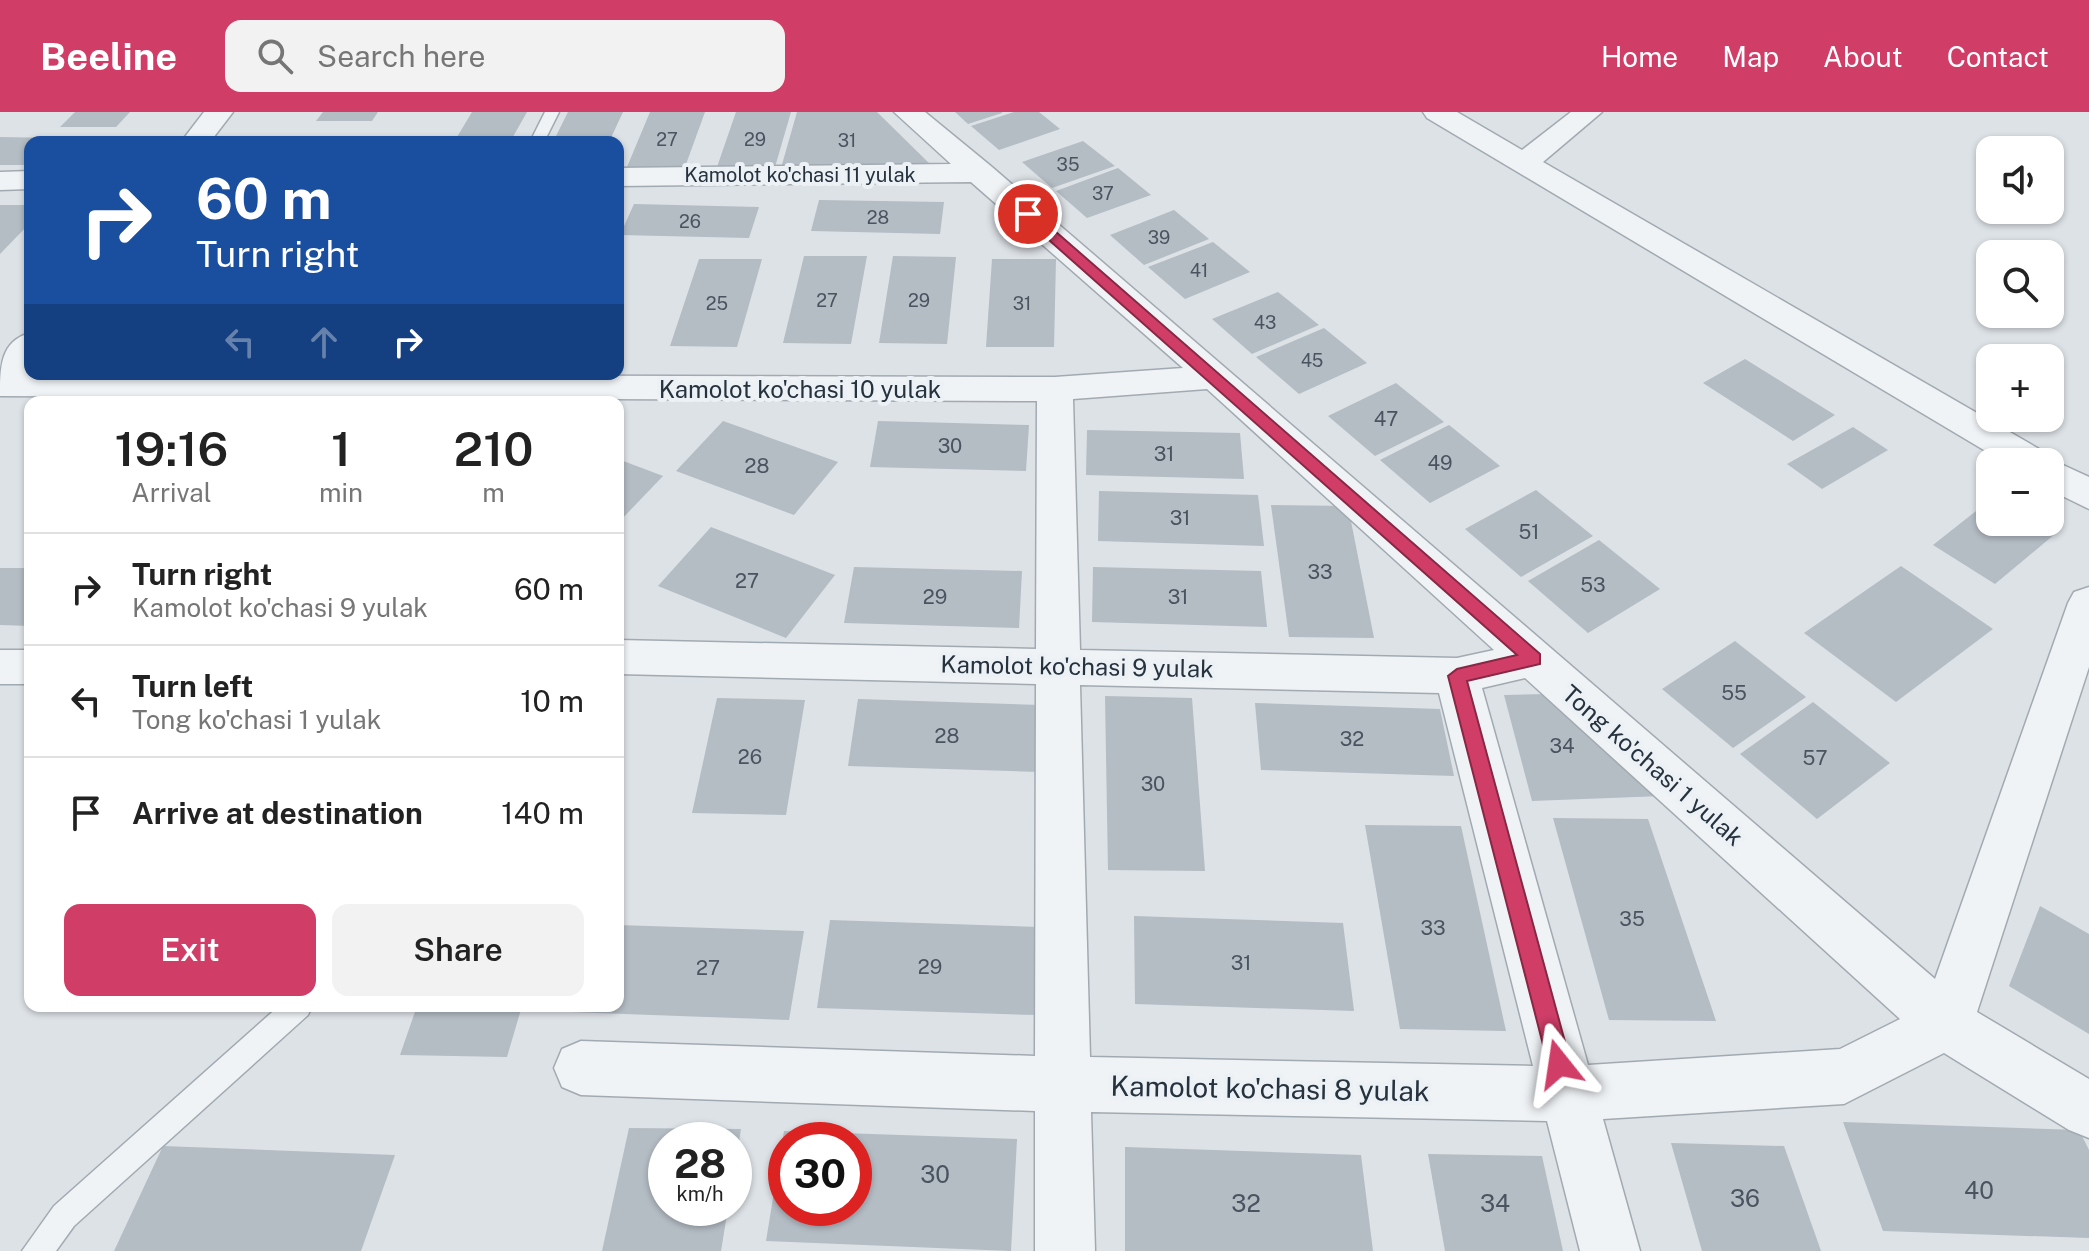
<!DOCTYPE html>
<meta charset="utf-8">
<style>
body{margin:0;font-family:"Public Sans",sans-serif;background:#f2f2f2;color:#222;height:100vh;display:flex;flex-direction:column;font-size:30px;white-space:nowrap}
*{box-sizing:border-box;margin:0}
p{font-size:26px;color:#767676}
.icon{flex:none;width:44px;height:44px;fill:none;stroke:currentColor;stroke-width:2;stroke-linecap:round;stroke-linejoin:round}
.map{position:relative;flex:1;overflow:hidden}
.panel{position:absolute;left:24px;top:284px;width:600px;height:616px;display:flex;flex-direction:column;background:#fff;border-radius:16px;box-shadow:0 2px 6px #0004}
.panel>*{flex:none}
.guide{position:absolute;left:24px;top:24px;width:600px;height:244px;border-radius:16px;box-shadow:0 2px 6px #0004;background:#1a4fa0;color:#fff;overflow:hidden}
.buttons{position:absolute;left:1976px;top:24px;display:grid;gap:16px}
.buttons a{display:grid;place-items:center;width:88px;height:88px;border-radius:16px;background:#fff;box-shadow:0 2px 6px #0004;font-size:40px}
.speed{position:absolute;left:648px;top:1010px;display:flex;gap:16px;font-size:40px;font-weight:700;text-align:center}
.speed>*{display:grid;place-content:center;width:104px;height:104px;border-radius:50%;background:#fff;box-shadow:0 2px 6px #0004;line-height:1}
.speed small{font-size:20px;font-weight:400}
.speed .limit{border:12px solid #d22;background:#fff;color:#111}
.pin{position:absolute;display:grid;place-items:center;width:68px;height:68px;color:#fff;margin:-34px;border:4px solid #fff;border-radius:50%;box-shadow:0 2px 8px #0007}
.me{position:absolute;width:88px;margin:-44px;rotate:345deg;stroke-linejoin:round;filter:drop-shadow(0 0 6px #0008)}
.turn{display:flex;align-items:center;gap:28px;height:168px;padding:0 40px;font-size:36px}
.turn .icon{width:104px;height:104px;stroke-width:2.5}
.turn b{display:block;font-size:56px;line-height:68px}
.lanes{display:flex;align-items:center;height:76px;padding:0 40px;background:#0003;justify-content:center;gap:40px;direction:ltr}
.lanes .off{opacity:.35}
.eta{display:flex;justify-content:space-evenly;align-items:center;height:136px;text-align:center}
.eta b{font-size:48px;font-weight:600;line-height:56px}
.action{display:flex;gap:16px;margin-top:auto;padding:16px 40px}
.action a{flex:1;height:92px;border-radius:16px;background:#d03e68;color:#fff;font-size:32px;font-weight:600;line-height:92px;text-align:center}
.action a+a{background:#f2f2f2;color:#222}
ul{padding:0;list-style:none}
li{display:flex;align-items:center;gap:24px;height:112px;padding:0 40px;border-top:2px solid #e0e0e0}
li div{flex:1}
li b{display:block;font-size:30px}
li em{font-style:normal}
header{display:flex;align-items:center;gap:48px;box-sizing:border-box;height:112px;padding:0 40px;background:#d03e68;color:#fff}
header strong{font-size:38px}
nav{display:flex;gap:44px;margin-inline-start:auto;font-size:28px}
.search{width:560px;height:72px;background:#f2f2f2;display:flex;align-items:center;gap:20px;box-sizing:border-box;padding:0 28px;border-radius:16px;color:#767676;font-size:30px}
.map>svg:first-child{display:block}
.building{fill:#b4bcc4;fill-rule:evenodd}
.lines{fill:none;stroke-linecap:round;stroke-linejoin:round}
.lane-casing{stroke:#a2aab1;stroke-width:3}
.street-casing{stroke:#a2aab1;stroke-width:3}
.lane{fill:#f0f3f6;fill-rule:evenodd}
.street{fill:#f0f3f6;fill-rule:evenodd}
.route{fill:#d03e68;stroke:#872844;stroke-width:2}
.labels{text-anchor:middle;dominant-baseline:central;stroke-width:8;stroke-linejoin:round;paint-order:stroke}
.far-number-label{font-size:18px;fill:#4a5460}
.far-street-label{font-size:20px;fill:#26323e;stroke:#ecf1f5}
.number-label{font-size:20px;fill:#4a5460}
.street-label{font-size:24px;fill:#26323e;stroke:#ecf1f5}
.near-number-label{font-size:24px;fill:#4a5460}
.near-street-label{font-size:28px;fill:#26323e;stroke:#ecf1f5}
</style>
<header>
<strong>Beeline</strong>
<div class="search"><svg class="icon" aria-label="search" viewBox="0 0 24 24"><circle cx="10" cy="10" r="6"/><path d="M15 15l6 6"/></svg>Search here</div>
<nav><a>Home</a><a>Map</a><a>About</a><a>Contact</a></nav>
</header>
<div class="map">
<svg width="2089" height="1139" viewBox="0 0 2089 1139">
<rect width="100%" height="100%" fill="#dde2e7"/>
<g class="building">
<path d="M75 0H130L116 15H60Z"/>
<path d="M323 0H378L372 9H316Z"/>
<path d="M472 0H527L510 30H454Z"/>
<path d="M568 0H623L609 30H553Z"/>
<path d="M650 0H705L685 55H627Z"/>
<path d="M736 0H791L775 55H717Z"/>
<path d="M797 0H877L934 56H781Z"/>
<path d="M955 0H1002V1L968 12Z"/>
<path d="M1014 0H1039L1060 17 999 38 971 14Z"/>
<path d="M0 25 115 27 112 30H30V53H0Z"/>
<path d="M309 26 369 27V30H306Z"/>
<path d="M1083 29 1115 54 1052 76 1022 50Z"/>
<path d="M1118 56 1151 83 1087 106 1056 79Z"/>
<path d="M819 88 944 90 940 122 811 119Z"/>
<path d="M634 92 759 95 749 126 620 123Z"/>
<path d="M0 93H30V111L0 142Z"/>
<path d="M1174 98 1209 127 1144 153 1110 123Z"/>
<path d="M1213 130 1250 160 1185 187 1148 155Z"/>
<path d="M804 144H867L851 232 783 231Z"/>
<path d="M893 144 956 145 947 232 879 231Z"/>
<path d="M699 147H762L737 235 670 234Z"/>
<path d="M992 147H1056L1054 235H986Z"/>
<path d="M1278 180 1319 213 1252 242 1212 207Z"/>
<path d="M1324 216 1367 251 1299 282 1256 245Z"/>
<path d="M1745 247 1835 303 1793 329 1703 271Z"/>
<path d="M1396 271 1444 310 1375 344 1328 304Z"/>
<path d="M723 309 838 350 794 403 676 359Z"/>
<path d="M878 309 1029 313 1026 359 870 355Z"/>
<path d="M1449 313 1500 354 1430 391 1380 348Z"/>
<path d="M1853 315 1888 338 1822 377 1787 352Z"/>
<path d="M1087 318 1240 321 1244 367 1086 363Z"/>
<path d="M618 347 663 364 618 411Z"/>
<path d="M1536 378 1593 424 1521 465 1465 417Z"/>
<path d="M1099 379 1258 383 1264 434 1098 429Z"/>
<path d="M1990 388V410H2049L2061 417 1995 472 1933 433Z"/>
<path d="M1271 393 1348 394 1374 526 1289 525Z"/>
<path d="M711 415 835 463 786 526 658 474Z"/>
<path d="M1599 428 1660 477 1588 521 1528 469Z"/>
<path d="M1901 454 1993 517 1896 590 1804 521Z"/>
<path d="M854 455 1022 459 1019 516 844 511Z"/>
<path d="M1093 455 1261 459 1267 515 1092 510Z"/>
<path d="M0 456H30V514L0 513Z"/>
<path d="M1735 529 1806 585 1733 636 1662 577Z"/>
<path d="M1549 582 1662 684 1532 689 1504 583Z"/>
<path d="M1105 584 1192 586 1205 759 1108 758Z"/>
<path d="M717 586 805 588 786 703 692 701Z"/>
<path d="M858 587 1042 593 1039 660 848 654Z"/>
<path d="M1813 590 1890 651 1817 707 1740 642Z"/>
<path d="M1255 591 1440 597 1454 664 1261 658Z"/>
<path d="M1553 706 1648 707 1716 909 1609 908Z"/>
<path d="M1365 713 1461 714 1506 919 1400 917Z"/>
<path d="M2040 794 2089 822V922L2009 874Z"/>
<path d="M1134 804 1343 811 1354 899 1135 892Z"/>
<path d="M830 808 1039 815 1035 903 817 896Z"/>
<path d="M618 813 804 819 789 908 570 900 572 894H618Z"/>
<path d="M417 894H522L507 945 400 943Z"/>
<path d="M1843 1010 2079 1018 2089 1038V1126L1883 1119Z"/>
<path d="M629 1016 741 1017 736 1049 734 1028H666V1096H728L721 1139H602Z"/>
<path d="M784 1019 1017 1027 1011 1139 766 1129ZM786 1028H854V1096H786Z"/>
<path d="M1671 1031 1784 1034 1821 1139H1702Z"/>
<path d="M163 1034 395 1043 361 1139H114Z"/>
<path d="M1125 1035 1361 1043 1373 1139H1125Z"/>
<path d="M1428 1042 1542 1044 1563 1139H1445Z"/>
</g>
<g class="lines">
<g class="lane-casing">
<g id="lane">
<path d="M545 0H559L544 30H530Z"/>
<path d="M279 894H312L308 903 74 1114 56 1139H22L54 1094Z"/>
</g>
</g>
<g class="street-casing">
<g id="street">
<path d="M204 0H233L210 30H181Z"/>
<path d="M894 0H925L992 55 1935 867 2068 491 2074 480 2089 475V555L1977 900 2089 967V1026L2069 1018 1944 941 1844 992 1603 1007 1640 1139H1580L1547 1009 1091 1000 1095 1139H1035V999L581 983 562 975 554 956 562 937 581 929 1035 944 1036 572 618 562V528L1036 537 1037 289 0 284C0 256 0 229 30 221V255L26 260 30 262 1055 265 1183 256 971 70 618 74V56L951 52ZM1207 277 1494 538 1457 546 1080 538 1073 287ZM1525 566 1900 907 1840 937 1588 953 1482 576ZM1080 573 1439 581 1533 954 1090 945Z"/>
<path d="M1423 0H1457L1522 38 1571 0H1602L1543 50 2046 341 2050 347 2089 365V397L2050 378V350H2004L1427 6Z"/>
<path d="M30 59V77L0 78V60Z"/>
<rect x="0" y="538" width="30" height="34"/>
</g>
</g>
<use href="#lane" class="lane"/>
<use href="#street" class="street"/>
</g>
<path class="route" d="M1023 99H1032L1540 542V552L1467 569 1571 952 1567 960 1559 964 1551 960 1548 952 1448 564 1457 557 1517 543 1023 105Z"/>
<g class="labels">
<g class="far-number-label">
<text x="667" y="27">27</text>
<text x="755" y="27">29</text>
<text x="847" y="28">31</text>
<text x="1068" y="52">35</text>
<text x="1103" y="81">37</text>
<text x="878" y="105">28</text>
<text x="690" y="109">26</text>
<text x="1159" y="125">39</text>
<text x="1199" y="158">41</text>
<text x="827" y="188">27</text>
<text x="919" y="188">29</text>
<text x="717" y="191">25</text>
<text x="1022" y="191">31</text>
<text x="1265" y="210">43</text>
<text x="1312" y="248">45</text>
</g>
<g class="far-street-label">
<text x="800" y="63">Kamolot ko'chasi 11 yulak</text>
</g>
<g class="number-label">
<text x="1386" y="307">47</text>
<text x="950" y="334">30</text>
<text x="1164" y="342">31</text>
<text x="1440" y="351">49</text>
<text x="757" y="354">28</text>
<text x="1180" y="406">31</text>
<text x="1529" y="420">51</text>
<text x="1320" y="460">33</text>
<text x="747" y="469">27</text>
<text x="1593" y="473">53</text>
<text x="935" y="485">29</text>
<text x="1178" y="485">31</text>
<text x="1734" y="581">55</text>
<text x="947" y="624">28</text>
<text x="1352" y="627">32</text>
<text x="1562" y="634">34</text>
<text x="750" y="645">26</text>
<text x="1815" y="646">57</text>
<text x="1153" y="672">30</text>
<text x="1632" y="807">35</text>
<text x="1433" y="816">33</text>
<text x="1241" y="851">31</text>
<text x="930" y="855">29</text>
<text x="708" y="856">27</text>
</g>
<g class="street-label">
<text x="800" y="277">Kamolot ko'chasi 10 yulak</text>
<text transform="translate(1077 554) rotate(1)">Kamolot ko'chasi 9 yulak</text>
<text transform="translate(1653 653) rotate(41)">Tong ko'chasi 1 yulak</text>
</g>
<g class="near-number-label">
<text x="935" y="1062">30</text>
<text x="1979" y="1078">40</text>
<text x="1745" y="1086">36</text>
<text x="1246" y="1091">32</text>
<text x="1495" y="1091">34</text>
</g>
<g class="near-street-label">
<text transform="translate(1270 976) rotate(1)">Kamolot ko'chasi 8 yulak</text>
</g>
</g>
</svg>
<div class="buttons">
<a><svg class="icon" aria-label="sound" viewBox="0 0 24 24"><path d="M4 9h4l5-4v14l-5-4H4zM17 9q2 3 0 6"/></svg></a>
<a><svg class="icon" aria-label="search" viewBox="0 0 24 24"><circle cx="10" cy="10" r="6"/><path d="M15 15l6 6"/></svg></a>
<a>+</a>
<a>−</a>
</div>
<div class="speed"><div>28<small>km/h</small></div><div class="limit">30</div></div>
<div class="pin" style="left:1028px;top:102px;background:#d93025"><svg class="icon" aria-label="arrive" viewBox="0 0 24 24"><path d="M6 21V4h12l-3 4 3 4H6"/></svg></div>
<svg class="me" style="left:1559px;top:952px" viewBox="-20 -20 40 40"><path d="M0-17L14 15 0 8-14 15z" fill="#d03e68" stroke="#fff" stroke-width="4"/></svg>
<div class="guide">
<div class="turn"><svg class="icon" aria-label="right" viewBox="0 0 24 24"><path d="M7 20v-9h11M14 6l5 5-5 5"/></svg><div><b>60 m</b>Turn right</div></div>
<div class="lanes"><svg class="icon off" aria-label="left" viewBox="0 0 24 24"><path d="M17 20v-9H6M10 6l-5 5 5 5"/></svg><svg class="icon off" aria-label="ahead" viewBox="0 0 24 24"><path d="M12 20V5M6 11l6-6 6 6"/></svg><svg class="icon" aria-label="right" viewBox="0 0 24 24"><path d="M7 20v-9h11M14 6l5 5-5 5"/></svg></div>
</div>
<section class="panel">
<div class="eta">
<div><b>19:16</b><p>Arrival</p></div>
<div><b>1</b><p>min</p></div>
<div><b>210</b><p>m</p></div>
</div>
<ul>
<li><svg class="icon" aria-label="right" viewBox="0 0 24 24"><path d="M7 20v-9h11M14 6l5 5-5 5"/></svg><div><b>Turn right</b><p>Kamolot ko'chasi 9 yulak</p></div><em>60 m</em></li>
<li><svg class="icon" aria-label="left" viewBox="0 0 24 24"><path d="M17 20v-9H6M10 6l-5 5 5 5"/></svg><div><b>Turn left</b><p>Tong ko'chasi 1 yulak</p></div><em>10 m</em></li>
<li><svg class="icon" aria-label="arrive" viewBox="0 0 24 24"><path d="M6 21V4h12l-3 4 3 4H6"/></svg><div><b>Arrive at destination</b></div><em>140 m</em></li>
</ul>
<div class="action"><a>Exit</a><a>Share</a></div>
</section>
</div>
